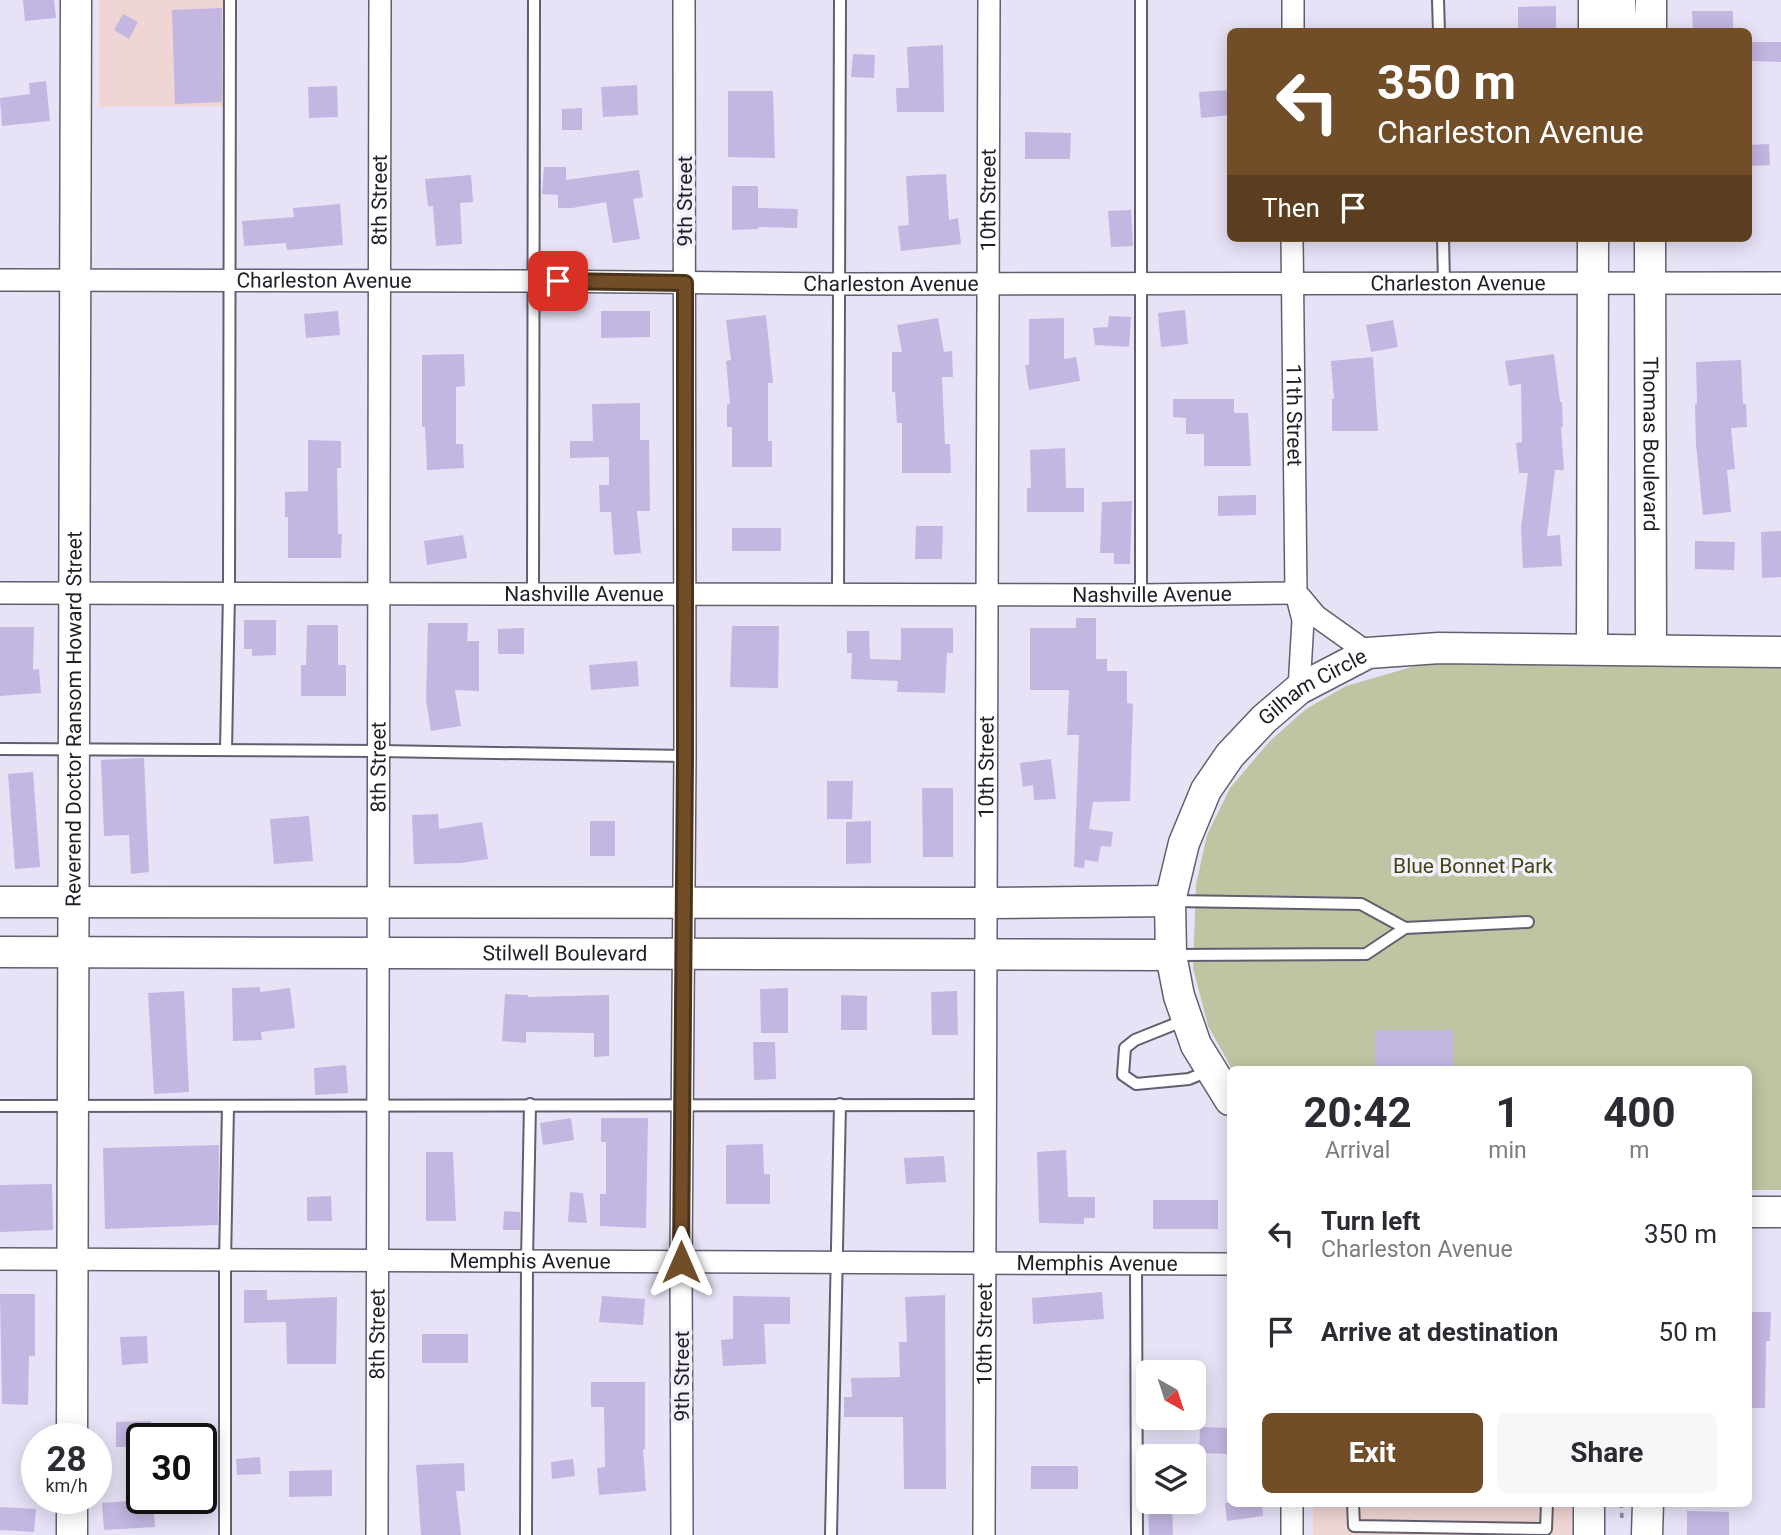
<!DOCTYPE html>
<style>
body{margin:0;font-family:Roboto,sans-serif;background:#f7f7f7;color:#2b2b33;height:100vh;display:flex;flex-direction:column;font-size:26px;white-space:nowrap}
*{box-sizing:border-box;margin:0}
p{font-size:23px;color:#7c7c81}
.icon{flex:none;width:38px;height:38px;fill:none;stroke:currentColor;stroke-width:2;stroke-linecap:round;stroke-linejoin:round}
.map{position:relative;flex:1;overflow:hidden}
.drawer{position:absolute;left:1227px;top:1066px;width:525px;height:441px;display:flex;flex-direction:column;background:#fff;border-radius:10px;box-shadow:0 4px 18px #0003}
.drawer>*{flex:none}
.banner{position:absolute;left:1227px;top:28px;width:525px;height:214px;border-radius:10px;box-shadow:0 4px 18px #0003;background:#714e27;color:#fff;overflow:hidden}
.needle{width:46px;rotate:141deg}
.buttons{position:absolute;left:1136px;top:1360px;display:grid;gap:14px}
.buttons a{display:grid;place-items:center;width:70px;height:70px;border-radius:10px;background:#fff;box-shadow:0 4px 18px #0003;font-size:35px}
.speed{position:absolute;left:21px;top:1423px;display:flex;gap:14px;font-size:35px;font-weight:700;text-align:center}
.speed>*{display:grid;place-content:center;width:91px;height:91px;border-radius:50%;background:#fff;box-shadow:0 4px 18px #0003;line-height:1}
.speed small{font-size:18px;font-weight:400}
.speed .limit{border:4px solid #111;border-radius:10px;background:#fff;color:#111}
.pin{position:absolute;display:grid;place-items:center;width:60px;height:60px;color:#fff;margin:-30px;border-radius:14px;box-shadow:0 4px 10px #0006}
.me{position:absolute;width:77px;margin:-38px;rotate:0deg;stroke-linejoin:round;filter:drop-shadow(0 0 5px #0008)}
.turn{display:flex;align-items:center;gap:24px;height:147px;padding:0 35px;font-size:32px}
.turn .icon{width:91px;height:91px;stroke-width:2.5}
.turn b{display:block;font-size:49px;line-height:60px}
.then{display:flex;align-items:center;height:66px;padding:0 35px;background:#0003;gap:14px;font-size:26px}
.eta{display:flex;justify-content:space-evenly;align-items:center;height:119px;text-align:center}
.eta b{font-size:42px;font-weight:700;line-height:49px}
.action{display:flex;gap:14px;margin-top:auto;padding:14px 35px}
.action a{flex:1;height:80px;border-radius:10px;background:#714e27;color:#fff;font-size:28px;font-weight:700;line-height:80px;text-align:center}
.action a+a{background:#f7f7f7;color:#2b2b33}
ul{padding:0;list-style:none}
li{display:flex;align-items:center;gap:21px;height:98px;padding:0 35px}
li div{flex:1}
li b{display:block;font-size:26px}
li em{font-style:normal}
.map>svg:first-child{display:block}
.commercial{fill:#efd5d3}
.green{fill:#bfc4a2}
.building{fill:#c3b6e1}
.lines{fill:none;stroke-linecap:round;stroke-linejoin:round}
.lane-casing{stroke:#635e6f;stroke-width:14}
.street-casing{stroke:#635e6f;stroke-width:24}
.secondary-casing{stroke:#635e6f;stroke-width:33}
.path{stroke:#8a8695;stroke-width:3.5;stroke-dasharray:5 5;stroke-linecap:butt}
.lane{stroke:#fff;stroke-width:10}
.street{stroke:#fff;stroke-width:21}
.secondary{stroke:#fff;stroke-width:30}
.route-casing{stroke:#493319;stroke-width:18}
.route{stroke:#714e27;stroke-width:12}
.labels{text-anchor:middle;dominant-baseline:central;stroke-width:7;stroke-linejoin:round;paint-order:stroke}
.street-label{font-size:21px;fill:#201e26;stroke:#f4f1fd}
.park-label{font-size:21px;fill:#414511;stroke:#f4f1fd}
</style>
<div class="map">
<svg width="1781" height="1535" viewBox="0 0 1781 1535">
<rect width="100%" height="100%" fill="#e8e2f7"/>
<g class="commercial">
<path d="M99 0H223L226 106 99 107Z"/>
<rect x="1313" y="1503" width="259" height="32"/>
</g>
<path class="green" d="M1436 660 1781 667V1190H1748V1069H1232L1208 1026 1193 968 1196 885 1207 835 1230 788 1270 741 1306 709 1346 686Z"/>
<g class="building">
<path d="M23 0H54L56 18 25 21Z"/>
<path d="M1556 6V32H1518V7Z"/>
<path d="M222 8V102L175 104 172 10Z"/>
<path d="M1692 11H1733V32H1693Z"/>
<path d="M123 14 138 22 129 39 114 30Z"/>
<path d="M1751 42H1781V62L1751 61Z"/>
<path d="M943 45 944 112H897L896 88H909L907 47Z"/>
<path d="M853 54 875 55 874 78 851 77Z"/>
<path d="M46 81 50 121 2 126 0 98 30 94 29 83Z"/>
<path d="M637 85 638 115 603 117 601 87Z"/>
<path d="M337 86 338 117 309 118 308 87Z"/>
<path d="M1230 90V115L1201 118 1199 92Z"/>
<path d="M728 91H773L775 158 728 157Z"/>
<path d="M582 108V130H562V109Z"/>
<path d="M1025 132 1071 133 1070 159H1025Z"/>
<path d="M1769 144 1770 165 1748 166V145Z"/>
<path d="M544 167H566V180L639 170 643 197 633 199 640 239 613 243 606 202 572 208H558V195L542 194Z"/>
<path d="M946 174 949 220 958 218 961 244 901 251 898 226 909 225 906 176Z"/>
<path d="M471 175 473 202 460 203 462 244 436 246 433 206H428L425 179Z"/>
<path d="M732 186H758V208L798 209 797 228 758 227V229L732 230Z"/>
<path d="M340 204 343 245 287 250 286 243 244 246 242 221 294 217 293 208Z"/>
<path d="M1131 210 1133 246 1111 247 1108 211Z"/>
<path d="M1185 310 1188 344 1161 347 1158 313Z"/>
<path d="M338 311 340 335 306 338 304 314Z"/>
<path d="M601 311H650V337L601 338Z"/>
<path d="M766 315 773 383H768V441H772V467H732V427H727V404H730L726 361 731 360 726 320Z"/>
<path d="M1109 316 1131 317 1129 347 1095 345 1093 328 1108 327Z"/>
<path d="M938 318 944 352 952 351 953 377H942L945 444H950L951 473H902V423H897L895 392H892V352H902L897 325Z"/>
<path d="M1064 318V359L1076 357 1080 381 1029 390 1025 365H1029V319Z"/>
<path d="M1393 320 1398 347 1371 352 1366 325Z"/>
<path d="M464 354 465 386 456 387V444H463L464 468 427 470 425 427H422V355Z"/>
<path d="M1554 354 1560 402H1562L1563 427H1561L1564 470H1555L1547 536 1560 535 1562 566 1523 568 1521 528 1528 473H1519L1516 443 1522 442 1521 384 1509 386 1505 361Z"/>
<path d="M1373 357 1378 431H1332V399H1334L1331 361Z"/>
<path d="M1741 360 1743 404H1746L1747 427 1731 428 1735 469 1727 470 1731 512 1703 515 1696 444 1695 404H1697L1696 362Z"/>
<path d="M1173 399H1234V413H1248L1251 466H1204V434H1186V418L1173 417Z"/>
<path d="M640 403V440H649L650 511H637L641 553 614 555 611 512H600L599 485H609V457L570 458V441H593L592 404Z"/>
<path d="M308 440 341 441V468H337L338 534H342L341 558H288V517H285V492L308 491Z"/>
<path d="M1065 448 1066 488H1084V512H1027V488H1031L1030 450Z"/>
<path d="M1256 495V515L1218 516V496Z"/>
<path d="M1132 501 1130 564H1114V553H1100L1102 502Z"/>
<path d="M916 526H943L942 559H915Z"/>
<rect x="732" y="528" width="49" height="23"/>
<path d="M1781 531V577L1762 578 1761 532Z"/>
<path d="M463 535 467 558 427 565 424 541Z"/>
<path d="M1695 541 1735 542 1734 570 1695 569Z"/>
<path d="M1076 618H1096V659H1107V671H1127V703L1133 704 1130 801 1093 802 1089 829 1113 832 1111 847 1101 846 1098 862 1085 860 1084 868 1074 867 1079 735H1067L1069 690H1030V628H1076Z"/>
<path d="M244 620H276V655L252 656V649H244Z"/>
<path d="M428 623H468L467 641H479V691L455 690 461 726 431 731 426 700Z"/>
<path d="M307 625H338V665H346V696H301V665H306Z"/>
<path d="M732 626H779L778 688 730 687Z"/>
<path d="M0 627H34L33 670 39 669 41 693 0 696Z"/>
<path d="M524 628V654H498V629Z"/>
<path d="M901 628H953V653H947L945 693 897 692 898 681 851 679 852 653H847V631H869L870 659 901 660Z"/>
<path d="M637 661 639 686 591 690 589 665Z"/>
<path d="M144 758 149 872 131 874 129 835 104 836 101 760Z"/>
<path d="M1051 759 1056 799 1034 800 1033 785 1023 787 1020 763Z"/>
<path d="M33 772 40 867 15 869 8 774Z"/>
<path d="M827 781H853L852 819H827Z"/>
<path d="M922 788H953V857H923Z"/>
<path d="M438 814 439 829 482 822 488 859 461 863 414 864 412 815Z"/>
<path d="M309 816 313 861 274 864 270 819Z"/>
<rect x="590" y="821" width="25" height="35"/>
<path d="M871 821V863L846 864V822Z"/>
<path d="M260 987V992L290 988 295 1028 261 1032 262 1040 233 1041 232 988Z"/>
<path d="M788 988V1033H761L760 989Z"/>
<path d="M184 991 189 1092 154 1094 148 993Z"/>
<path d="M957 991 958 1035H932L931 992Z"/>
<path d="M505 994 528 995V997L609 995V1056L594 1057V1033L526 1032V1043L502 1041Z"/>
<path d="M841 995 867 996V1030H841Z"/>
<rect x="1375" y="1030" width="78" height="39"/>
<path d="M753 1042H775L776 1079 754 1080Z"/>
<path d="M346 1065 348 1093 315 1095 314 1068Z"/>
<path d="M571 1118 574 1140 543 1145 540 1123Z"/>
<path d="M601 1118H648L646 1228 600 1226V1194H606V1142H601Z"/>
<path d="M763 1144 764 1174H770V1204H726V1145Z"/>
<path d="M219 1145 218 1225 105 1229 103 1148Z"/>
<path d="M1066 1150 1068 1197H1095V1218H1084V1224L1039 1223 1037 1152Z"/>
<path d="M426 1152H453L456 1221H426Z"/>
<path d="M944 1156 946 1182 906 1184 904 1158Z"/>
<path d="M52 1184 53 1230 0 1232V1185Z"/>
<path d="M570 1192 583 1193 587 1223 568 1222Z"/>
<path d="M331 1196 332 1221H307V1197Z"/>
<rect x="1153" y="1200" width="65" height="29"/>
<path d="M504 1211 520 1212V1230H503Z"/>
<path d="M244 1290H267V1300L337 1297 336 1364H287L286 1322 244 1323Z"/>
<path d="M1102 1292 1104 1319 1033 1324 1032 1298Z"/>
<path d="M0 1294H35V1356H29L28 1405 2 1404Z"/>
<path d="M945 1295 946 1489H904L903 1417H844V1397H852L851 1378 900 1377 899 1342H907L905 1297Z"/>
<path d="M602 1296 645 1299 643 1325 599 1322Z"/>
<path d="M733 1296 790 1297V1324H764L766 1364 723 1366 721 1340 733 1339Z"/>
<path d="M1748 1312H1771L1770 1341H1766L1765 1408H1749Z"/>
<rect x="422" y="1334" width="46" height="29"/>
<path d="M147 1336 148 1363 122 1365 120 1337Z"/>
<path d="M591 1382H645V1449H643L646 1491 599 1495 597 1468 605 1467 604 1407H591Z"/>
<path d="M151 1421V1438H142V1447H116V1422Z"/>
<path d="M1200 1427 1230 1428V1454L1199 1453Z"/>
<path d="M260 1457 261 1474 237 1475 236 1459Z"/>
<path d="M573 1459 575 1476 552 1479 551 1462Z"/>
<path d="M464 1463 465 1491H456L461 1535H421L416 1465Z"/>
<rect x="1031" y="1466" width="47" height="23"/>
<path d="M332 1470V1496L289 1497V1471Z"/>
<path d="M153 1499 155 1527 104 1530 102 1503Z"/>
<path d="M1148 1502H1172L1173 1535H1149Z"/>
<path d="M1225 1503H1262L1263 1516 1227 1521Z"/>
<path d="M0 1507 36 1509 34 1532 0 1530Z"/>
<path d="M1687 1511 1729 1512V1535H1687Z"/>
</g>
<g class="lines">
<g class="lane-casing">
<g id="lane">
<path d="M1141 0V595"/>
<path d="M1438 0 1439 32"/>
<path d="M1443 238 1444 283"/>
<path d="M533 593 534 0"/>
<path d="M838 594 840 0"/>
<path d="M0 749 379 751 685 756"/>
<path d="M226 750 229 593 230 0"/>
<path d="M1172 901 1361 904 1405 928"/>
<path d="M1174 955 1366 954 1405 928 1528 922"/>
<path d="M1185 1020 1135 1040 1125 1048 1123 1075 1136 1084 1189 1079 1208 1071"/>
<path d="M0 1106 986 1105"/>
<path d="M1136 1264 1137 1535"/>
<path d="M1353 1503 1354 1526 1546 1529 1547 1503"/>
<path d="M225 1535V1262L228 1106"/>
<path d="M526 1535 527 1260 530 1104"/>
<path d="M831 1535 840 1104"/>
</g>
</g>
<g class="street-casing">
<g id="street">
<path d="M1293 32V0"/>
<path id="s1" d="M1292 238 1296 593 1303 620 1299 689"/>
<path id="s2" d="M0 280 533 281 838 284 1781 283"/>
<path id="s3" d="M0 593 1141 595 1296 593"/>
<path d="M1300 597 1316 616 1368 653"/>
<path id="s4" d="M0 1259 1230 1264"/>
<path id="s5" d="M377 1535 380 0"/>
<path d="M682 1535 681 1262 685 756 684 0"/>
<path id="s6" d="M984 1535 989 0"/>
<path d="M1292 1535V1503"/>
</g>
</g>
<g class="secondary-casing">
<g id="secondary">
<path d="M1620 0 1622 32"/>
<path d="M1594 32V0"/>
<path d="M1651 32V0"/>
<path id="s7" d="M1650 238 1651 650"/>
<path d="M1592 648 1593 238"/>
<path d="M0 902 986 903 1170 901"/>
<path id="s8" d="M0 952 1171 955"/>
<path id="s9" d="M1230 1100 1196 1045 1179 996 1171 955 1170 901 1184 843 1206 790 1230 755 1264 719 1299 689 1368 653 1439 648 1781 652"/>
<path d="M1748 1212H1781"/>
<path id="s10" d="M72 1438 76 0"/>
<path d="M1589 1503V1535"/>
<path d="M72 1535V1498"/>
<path d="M1647 1535 1648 1503"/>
</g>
</g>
<path class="path" d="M1621 1503 1622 1519"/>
<use href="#lane" class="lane"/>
<use href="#street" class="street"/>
<use href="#secondary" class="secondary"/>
</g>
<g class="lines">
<g class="route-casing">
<path id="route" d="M558 281 685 283V756L681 1262"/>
</g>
<use href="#route" class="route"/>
</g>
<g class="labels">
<g class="street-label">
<text stroke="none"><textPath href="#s5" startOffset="1335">8th Street</textPath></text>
<text transform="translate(685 201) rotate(-90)">9th Street</text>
<text stroke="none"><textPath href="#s6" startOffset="1335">10th Street</textPath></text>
<text stroke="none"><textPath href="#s2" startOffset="324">Charleston Avenue</textPath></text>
<text stroke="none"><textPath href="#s2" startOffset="1458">Charleston Avenue</textPath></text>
<text stroke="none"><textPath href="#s2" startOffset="891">Charleston Avenue</textPath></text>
<text stroke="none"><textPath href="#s1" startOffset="177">11th Street</textPath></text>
<text stroke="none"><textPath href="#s7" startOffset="206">Thomas Boulevard</textPath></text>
<text stroke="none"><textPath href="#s3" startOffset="584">Nashville Avenue</textPath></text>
<text stroke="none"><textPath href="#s3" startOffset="1152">Nashville Avenue</textPath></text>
<text stroke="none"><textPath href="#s9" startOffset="480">Gilham Circle</textPath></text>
<text stroke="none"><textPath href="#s10" startOffset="719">Reverend Doctor Ransom Howard Street</textPath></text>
<text stroke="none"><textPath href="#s5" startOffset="768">8th Street</textPath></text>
<text stroke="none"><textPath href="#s6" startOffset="768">10th Street</textPath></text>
<text stroke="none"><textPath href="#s8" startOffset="565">Stilwell Boulevard</textPath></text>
<text stroke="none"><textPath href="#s4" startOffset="530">Memphis Avenue</textPath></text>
<text stroke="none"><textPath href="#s4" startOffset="1097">Memphis Avenue</textPath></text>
<text stroke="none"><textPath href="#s5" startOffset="201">8th Street</textPath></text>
<text stroke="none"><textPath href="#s6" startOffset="201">10th Street</textPath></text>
<text transform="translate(682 1376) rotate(-90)">9th Street</text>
</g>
<g class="park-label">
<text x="1473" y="866">Blue Bonnet Park</text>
</g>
</g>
</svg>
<div class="buttons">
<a><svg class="needle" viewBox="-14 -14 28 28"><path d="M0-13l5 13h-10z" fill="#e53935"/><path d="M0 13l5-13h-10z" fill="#7c7c81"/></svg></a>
<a><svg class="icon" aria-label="layers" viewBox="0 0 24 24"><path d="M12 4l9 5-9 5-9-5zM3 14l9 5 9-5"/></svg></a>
</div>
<div class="speed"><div>28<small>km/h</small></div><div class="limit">30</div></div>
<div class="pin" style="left:558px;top:281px;background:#d93025"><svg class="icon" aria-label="arrive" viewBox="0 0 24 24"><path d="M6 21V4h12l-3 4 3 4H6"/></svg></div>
<svg class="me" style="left:681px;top:1262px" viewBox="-20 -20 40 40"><path d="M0-17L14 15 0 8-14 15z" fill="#714e27" stroke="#fff" stroke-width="4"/></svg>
<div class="banner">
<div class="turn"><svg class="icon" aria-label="left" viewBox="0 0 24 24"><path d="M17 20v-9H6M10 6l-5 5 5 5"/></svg><div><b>350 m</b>Charleston Avenue</div></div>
<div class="then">Then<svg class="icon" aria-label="arrive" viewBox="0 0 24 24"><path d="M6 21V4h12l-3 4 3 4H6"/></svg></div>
</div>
<section class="drawer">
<div class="eta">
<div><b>20:42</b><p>Arrival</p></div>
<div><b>1</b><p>min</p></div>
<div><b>400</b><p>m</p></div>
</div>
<ul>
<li><svg class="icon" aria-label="left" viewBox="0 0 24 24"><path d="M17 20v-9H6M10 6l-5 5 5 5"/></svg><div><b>Turn left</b><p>Charleston Avenue</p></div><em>350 m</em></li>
<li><svg class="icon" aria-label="arrive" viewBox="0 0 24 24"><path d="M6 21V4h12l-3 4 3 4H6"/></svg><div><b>Arrive at destination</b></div><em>50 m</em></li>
</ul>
<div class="action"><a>Exit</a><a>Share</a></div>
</section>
</div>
